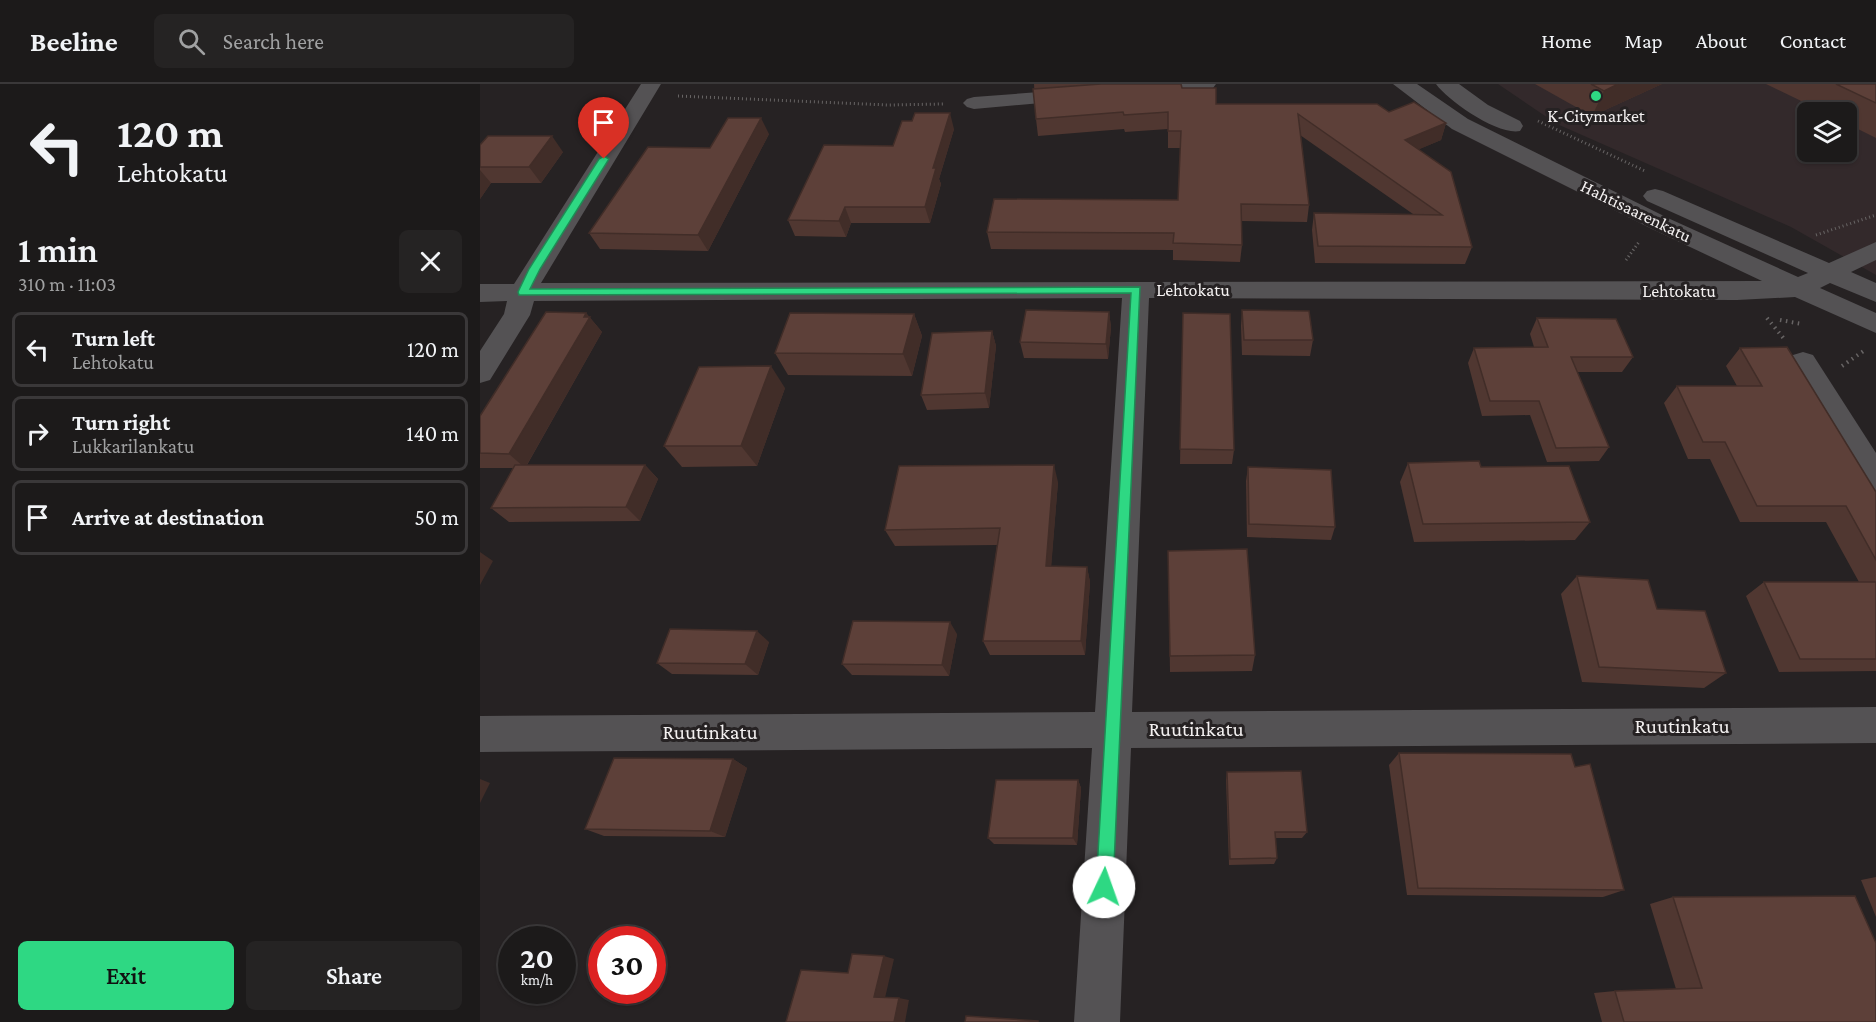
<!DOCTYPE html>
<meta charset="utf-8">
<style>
body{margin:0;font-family:"Crimson Pro",serif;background:#252323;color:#f1f3f6;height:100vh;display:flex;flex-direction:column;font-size:22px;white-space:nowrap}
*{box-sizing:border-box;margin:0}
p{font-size:20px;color:#a0a1a2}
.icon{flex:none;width:33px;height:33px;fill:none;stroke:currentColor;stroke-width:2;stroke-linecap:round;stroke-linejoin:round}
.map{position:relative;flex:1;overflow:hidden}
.sheet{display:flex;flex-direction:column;background:#1c1a1a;width:480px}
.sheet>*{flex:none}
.hud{background:#1c1a1a;color:#f1f3f6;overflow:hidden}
.buttons{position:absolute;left:1317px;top:18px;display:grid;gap:12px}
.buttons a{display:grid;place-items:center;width:60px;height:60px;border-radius:9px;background:#1c1a1a;box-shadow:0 2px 4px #0004,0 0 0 2px #3a3839;font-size:30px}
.speed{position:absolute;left:18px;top:842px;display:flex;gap:12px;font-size:30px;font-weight:700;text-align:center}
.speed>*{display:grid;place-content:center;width:78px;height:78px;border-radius:50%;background:#1c1a1a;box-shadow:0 2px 4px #0004,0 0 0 2px #3a3839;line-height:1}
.speed small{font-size:15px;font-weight:400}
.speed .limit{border:9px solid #d22;background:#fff;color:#111}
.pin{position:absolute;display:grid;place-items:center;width:51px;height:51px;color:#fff;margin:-62px -26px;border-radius:50% 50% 50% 0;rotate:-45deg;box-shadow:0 0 6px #0007}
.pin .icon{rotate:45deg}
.me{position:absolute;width:66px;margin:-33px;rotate:3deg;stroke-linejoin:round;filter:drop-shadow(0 0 4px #0008)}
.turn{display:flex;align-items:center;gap:21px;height:126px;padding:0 18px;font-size:27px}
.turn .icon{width:78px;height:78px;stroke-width:2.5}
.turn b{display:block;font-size:42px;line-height:51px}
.round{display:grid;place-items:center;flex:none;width:63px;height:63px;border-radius:9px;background:#252323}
.summary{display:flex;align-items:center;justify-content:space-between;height:102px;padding:0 18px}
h1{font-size:36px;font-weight:600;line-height:45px}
.primary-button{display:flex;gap:12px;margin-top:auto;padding:12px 18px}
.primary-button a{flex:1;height:69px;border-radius:9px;background:#2ed883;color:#111;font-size:24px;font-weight:600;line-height:69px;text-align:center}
.primary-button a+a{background:#252323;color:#f1f3f6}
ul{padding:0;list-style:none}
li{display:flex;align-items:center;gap:18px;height:75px;margin:0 12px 9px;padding:0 6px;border:3px solid #3a3839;border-radius:9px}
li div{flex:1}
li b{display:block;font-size:22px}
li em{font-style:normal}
header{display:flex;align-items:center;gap:36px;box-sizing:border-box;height:84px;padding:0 30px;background:#1c1a1a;border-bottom:2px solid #3a3839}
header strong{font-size:28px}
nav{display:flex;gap:33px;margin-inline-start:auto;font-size:21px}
.search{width:420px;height:54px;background:#252323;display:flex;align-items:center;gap:15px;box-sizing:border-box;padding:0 21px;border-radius:9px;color:#a0a1a2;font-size:22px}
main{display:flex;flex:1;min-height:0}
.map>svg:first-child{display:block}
.built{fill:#33292b;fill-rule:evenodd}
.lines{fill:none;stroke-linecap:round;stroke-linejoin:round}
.path-far1{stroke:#676464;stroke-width:3;stroke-dasharray:1 3;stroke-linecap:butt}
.path{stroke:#676464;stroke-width:4;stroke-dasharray:1.5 4.5;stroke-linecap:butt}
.minor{fill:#545254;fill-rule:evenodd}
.wall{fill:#503731}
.shaded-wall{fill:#412d28}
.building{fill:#5d4039;stroke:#412d28;stroke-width:1.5}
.route{fill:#2ed883;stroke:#1e8c55;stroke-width:1.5}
.poi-dot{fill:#2ed883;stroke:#262223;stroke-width:2}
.labels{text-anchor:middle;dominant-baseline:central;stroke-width:6;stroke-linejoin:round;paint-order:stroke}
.far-poi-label{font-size:18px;fill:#f3f0f0;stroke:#262223}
.far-street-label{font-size:18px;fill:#f3f0f0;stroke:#262223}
.street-label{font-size:21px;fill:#f3f0f0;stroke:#262223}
</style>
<header>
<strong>Beeline</strong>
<div class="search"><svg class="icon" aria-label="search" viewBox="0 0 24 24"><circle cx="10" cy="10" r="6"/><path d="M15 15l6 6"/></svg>Search here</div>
<nav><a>Home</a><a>Map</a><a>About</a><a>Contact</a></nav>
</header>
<main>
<section class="sheet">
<div class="hud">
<div class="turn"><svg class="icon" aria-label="left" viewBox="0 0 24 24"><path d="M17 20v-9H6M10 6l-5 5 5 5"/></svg><div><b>120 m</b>Lehtokatu</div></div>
</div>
<div class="summary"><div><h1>1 min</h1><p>310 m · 11:03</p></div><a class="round"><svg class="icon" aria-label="close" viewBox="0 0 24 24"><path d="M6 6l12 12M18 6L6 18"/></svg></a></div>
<ul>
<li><svg class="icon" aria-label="left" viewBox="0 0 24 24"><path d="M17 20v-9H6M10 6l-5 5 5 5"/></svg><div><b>Turn left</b><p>Lehtokatu</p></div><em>120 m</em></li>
<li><svg class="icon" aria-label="right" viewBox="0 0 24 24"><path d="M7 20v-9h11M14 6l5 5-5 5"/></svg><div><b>Turn right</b><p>Lukkarilankatu</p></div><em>140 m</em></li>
<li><svg class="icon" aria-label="arrive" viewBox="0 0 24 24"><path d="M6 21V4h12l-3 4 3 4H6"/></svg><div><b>Arrive at destination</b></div><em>50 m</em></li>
</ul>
<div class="primary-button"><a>Exit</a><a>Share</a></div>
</section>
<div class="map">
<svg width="1396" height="938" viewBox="0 0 1396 938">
<rect width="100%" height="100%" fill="#262223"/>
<path class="built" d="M1018 0H1396V191L1311 143 1077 40ZM1328 28H1366V68H1328Z"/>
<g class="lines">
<g class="path-far1">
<path d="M198 12 408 21 463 20"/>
<path d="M1058 37 1165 87"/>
<path d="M1336 151 1396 131"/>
<path d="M1146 176 1159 158"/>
</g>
<g class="path">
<path d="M1287 234 1305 256"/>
<path d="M1300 236 1322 240"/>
<path d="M1362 282 1385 266"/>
</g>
<g class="minor">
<path d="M161 0H181L61 199 1282 197 1172 145 972 45 913 0H937L988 35 1190 135 1318 193 1328 189 1167 117 1163 112 1167 107 1175 105 1183 107 1349 179 1396 158V176L1371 188 1396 199V218L1350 199 1340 204 1396 229V249L1315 213 1257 216 669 214 652 628 1396 623V659L651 664 640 938H594L612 664 0 668V632L615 628 642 214 54 217 50 231 10 296 0 299V267L24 230 27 217 0 218V200H34Z"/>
<path d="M655 0H736L733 4 726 6 656 12 649 10 646 6 649 2Z"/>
<path d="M956 0H979L1008 21 1040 37 1043 42 1040 47C1019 52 968 17 956 0Z"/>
<path d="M599 5 606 7 609 11 606 15 494 25 487 23 483 19 487 15 494 13Z"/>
<path d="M1323 268 1333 271 1396 369V407L1385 404 1309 278 1313 271Z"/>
</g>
</g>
<g class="wall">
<path d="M554 0H701L702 4 736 20 909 28 966 39 961 56 939 65 992 163 985 180 835 179 832 146 834 129 933 130 820 51 829 121 827 138 761 137 762 161 760 178 693 176V166L511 165 507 148 698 116 701 64H688V45L645 48 644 45 558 52 556 35Z"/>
<path d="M1055 0H1182L1112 32Z"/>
<path d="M1286 0H1396V54L1366 39V28H1344Z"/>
<path d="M474 45 459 95 461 100 450 139H371L366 153 315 152 308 136 413 62Z"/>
<path d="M289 50 228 167 120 165 109 149 230 64Z"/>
<path d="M0 61 83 68 61 99H11L0 115Z"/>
<path d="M762 226 833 256 830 272 762 271 761 242Z"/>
<path d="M629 228 631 243 628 275 544 274 540 258Z"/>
<path d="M106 229 122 248 47 381H165L178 395 160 437 29 438 11 424 34 384H0V332Z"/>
<path d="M703 229 754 366 752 380H700Z"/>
<path d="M434 230 442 252 432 292 308 291 295 269Z"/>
<path d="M1057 234 1153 273 1142 288H1097L1129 363 1119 377 1067 378 1050 331 1002 332 988 279 994 264 1054 263 1050 250Z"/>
<path d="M512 247 516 262 509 324 447 326 441 311Z"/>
<path d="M1260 264 1396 408V587L1299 588 1266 512 1284 498H1379L1346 438H1260L1230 375H1208L1184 319 1197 302H1257L1246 282Z"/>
<path d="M305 304 277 382 202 383 184 362Z"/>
<path d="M928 379 1001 383 1110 438 1095 456 934 458 920 398Z"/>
<path d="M768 383 855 443 851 456 767 453 766 397Z"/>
<path d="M578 398 571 482 607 483 610 498 605 571H510L503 557 517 461 415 462 405 446Z"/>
<path d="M688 467 775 571 772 587 690 588Z"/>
<path d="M1097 492 1177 525 1246 589 1224 604 1102 598 1081 510Z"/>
<path d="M477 550 469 592 372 591 362 580Z"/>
<path d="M289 558 278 591 192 590 177 579Z"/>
<path d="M919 669 1095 683 1144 806 1123 813 927 811 909 681Z"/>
<path d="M253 675 267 684 245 753 124 752 105 745Z"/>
<path d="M747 688 827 748 822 754H795L797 774 794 780 749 781 746 696Z"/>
<path d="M598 696 601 704 597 761 514 760 508 754Z"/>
<path d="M1396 793V833L1381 796Z"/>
<path d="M1193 813 1396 938H1122L1114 909 1135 907 1196 905 1170 820Z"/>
</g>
<g class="shaded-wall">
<path d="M1138 0H1182L1112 32 1124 7Z"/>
<path d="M470 29 474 45 459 95 461 100 450 139 445 123 453 84Z"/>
<path d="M281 34 289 50 228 167 218 151Z"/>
<path d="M966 39 961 56 921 73 925 56Z"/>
<path d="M72 52 83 68 61 99 49 83Z"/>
<path d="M0 86 11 99 0 115Z"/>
<path d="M365 123 371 139 366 153 359 137Z"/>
<path d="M629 228 631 243 628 275 626 260Z"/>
<path d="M106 229 122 248 45 384 29 370Z"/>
<path d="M434 230 442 252 432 292 423 270Z"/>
<path d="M512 247 516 262 509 324 505 309Z"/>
<path d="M291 282 305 304 277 382 261 362Z"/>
<path d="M165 381 178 395 160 437 146 423Z"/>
<path d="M574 381 578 398 570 498 566 482Z"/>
<path d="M0 468 13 477 0 501Z"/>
<path d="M607 483 610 498 605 571 601 557Z"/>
<path d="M470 538 477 550 469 592 462 581Z"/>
<path d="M277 547 289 558 278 591 265 580Z"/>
<path d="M253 675 267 684 245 753 230 747Z"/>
<path d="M0 695 10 699 0 719Z"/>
<path d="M598 696 601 704 597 761 593 754Z"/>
<path d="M404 872 414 875 405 914 394 913Z"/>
<path d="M419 914 429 916 425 938H414Z"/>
</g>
<g class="building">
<path d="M621 0H701L702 4H736V20H897L909 28 934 18 966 39 925 56 971 88 992 163 838 162 834 129 962 131 818 30 829 121 761 120 762 161 693 159 694 149 507 148 514 115 698 116 701 47H688V28L644 31 643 28 556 35 553 5Z"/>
<path d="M1111 0H1138L1124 7Z"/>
<path d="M1356 0H1396V19Z"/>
<path d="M435 29H470L453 84H456L445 123H365L359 137 308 136 344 61 413 62 422 37H432Z"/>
<path d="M248 34H281L218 151 109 149 168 63 230 64Z"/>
<path d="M8 52H72L49 83H0V61Z"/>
<path d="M546 226 629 228 626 260 540 258Z"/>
<path d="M762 226 829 227 833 256H764Z"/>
<path d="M66 228 106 229 104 233H110L29 370 0 369V332Z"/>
<path d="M310 229 434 230 423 270 295 269Z"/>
<path d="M703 229 750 230 754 366 700 365Z"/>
<path d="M1057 234 1136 235 1153 273H1091L1129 363 1076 364 1059 317H1010L994 264 1068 263Z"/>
<path d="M512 247 505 309 441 311 452 249Z"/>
<path d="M1307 263 1396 408V476L1366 422H1277L1245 358H1223L1197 302H1282L1260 264Z"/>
<path d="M291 282 261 362H184L219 283Z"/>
<path d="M999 377 1001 383 1089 382 1110 438 943 440 928 379Z"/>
<path d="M35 381H165L146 423 11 424Z"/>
<path d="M574 381 566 482 607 483 601 557H503L520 444 405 446 419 382Z"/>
<path d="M768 383 851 386 855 443 769 440Z"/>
<path d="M767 465 775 571 690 572 688 467Z"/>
<path d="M1097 492 1168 496 1177 525 1225 527 1246 589 1119 583Z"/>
<path d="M1284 498H1396V575H1320Z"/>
<path d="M373 537 470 538 462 581 362 580Z"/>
<path d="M190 545 277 547 265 580 177 579Z"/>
<path d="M919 669 1091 670 1095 683 1110 680 1144 806 938 804Z"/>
<path d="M134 674 253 675 230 747 105 745Z"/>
<path d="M821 687 827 748H795L797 774 750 775 747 688Z"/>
<path d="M516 696H598L593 754H508Z"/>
<path d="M1375 812 1396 859V938H1144L1135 907 1222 904 1193 813Z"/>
<path d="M372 870 404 872 394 913 419 914 414 938H306L321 886 368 889Z"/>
<path d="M486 932 558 937V938H485Z"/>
</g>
<path class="route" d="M124 72 129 75 60 185 50 205 660 203 633 803 631 809 624 812 618 809 616 803 651 209 39 211 38 208 49 185 119 75Z"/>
<circle class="poi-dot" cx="1116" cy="12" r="6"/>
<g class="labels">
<g class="far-poi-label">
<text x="1116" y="32">K-Citymarket</text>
</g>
<g class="far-street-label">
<text transform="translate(1156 127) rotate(26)">Hahtisaarenkatu</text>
<text x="713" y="206">Lehtokatu</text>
<text x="1199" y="207">Lehtokatu</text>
</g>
<g class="street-label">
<text x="1202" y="642">Ruutinkatu</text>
<text x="716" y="645">Ruutinkatu</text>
<text x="230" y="648">Ruutinkatu</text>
</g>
</g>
</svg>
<div class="buttons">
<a><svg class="icon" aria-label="layers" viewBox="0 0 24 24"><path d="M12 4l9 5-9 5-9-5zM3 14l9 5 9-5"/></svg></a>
</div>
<div class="speed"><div>20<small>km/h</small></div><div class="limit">30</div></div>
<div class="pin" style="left:124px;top:75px;background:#d93025"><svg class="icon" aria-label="arrive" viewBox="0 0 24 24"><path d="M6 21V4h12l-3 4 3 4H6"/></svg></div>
<svg class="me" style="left:624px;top:803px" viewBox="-20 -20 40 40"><circle r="19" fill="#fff"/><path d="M0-13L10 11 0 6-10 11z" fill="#2ed883"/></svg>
</div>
</main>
